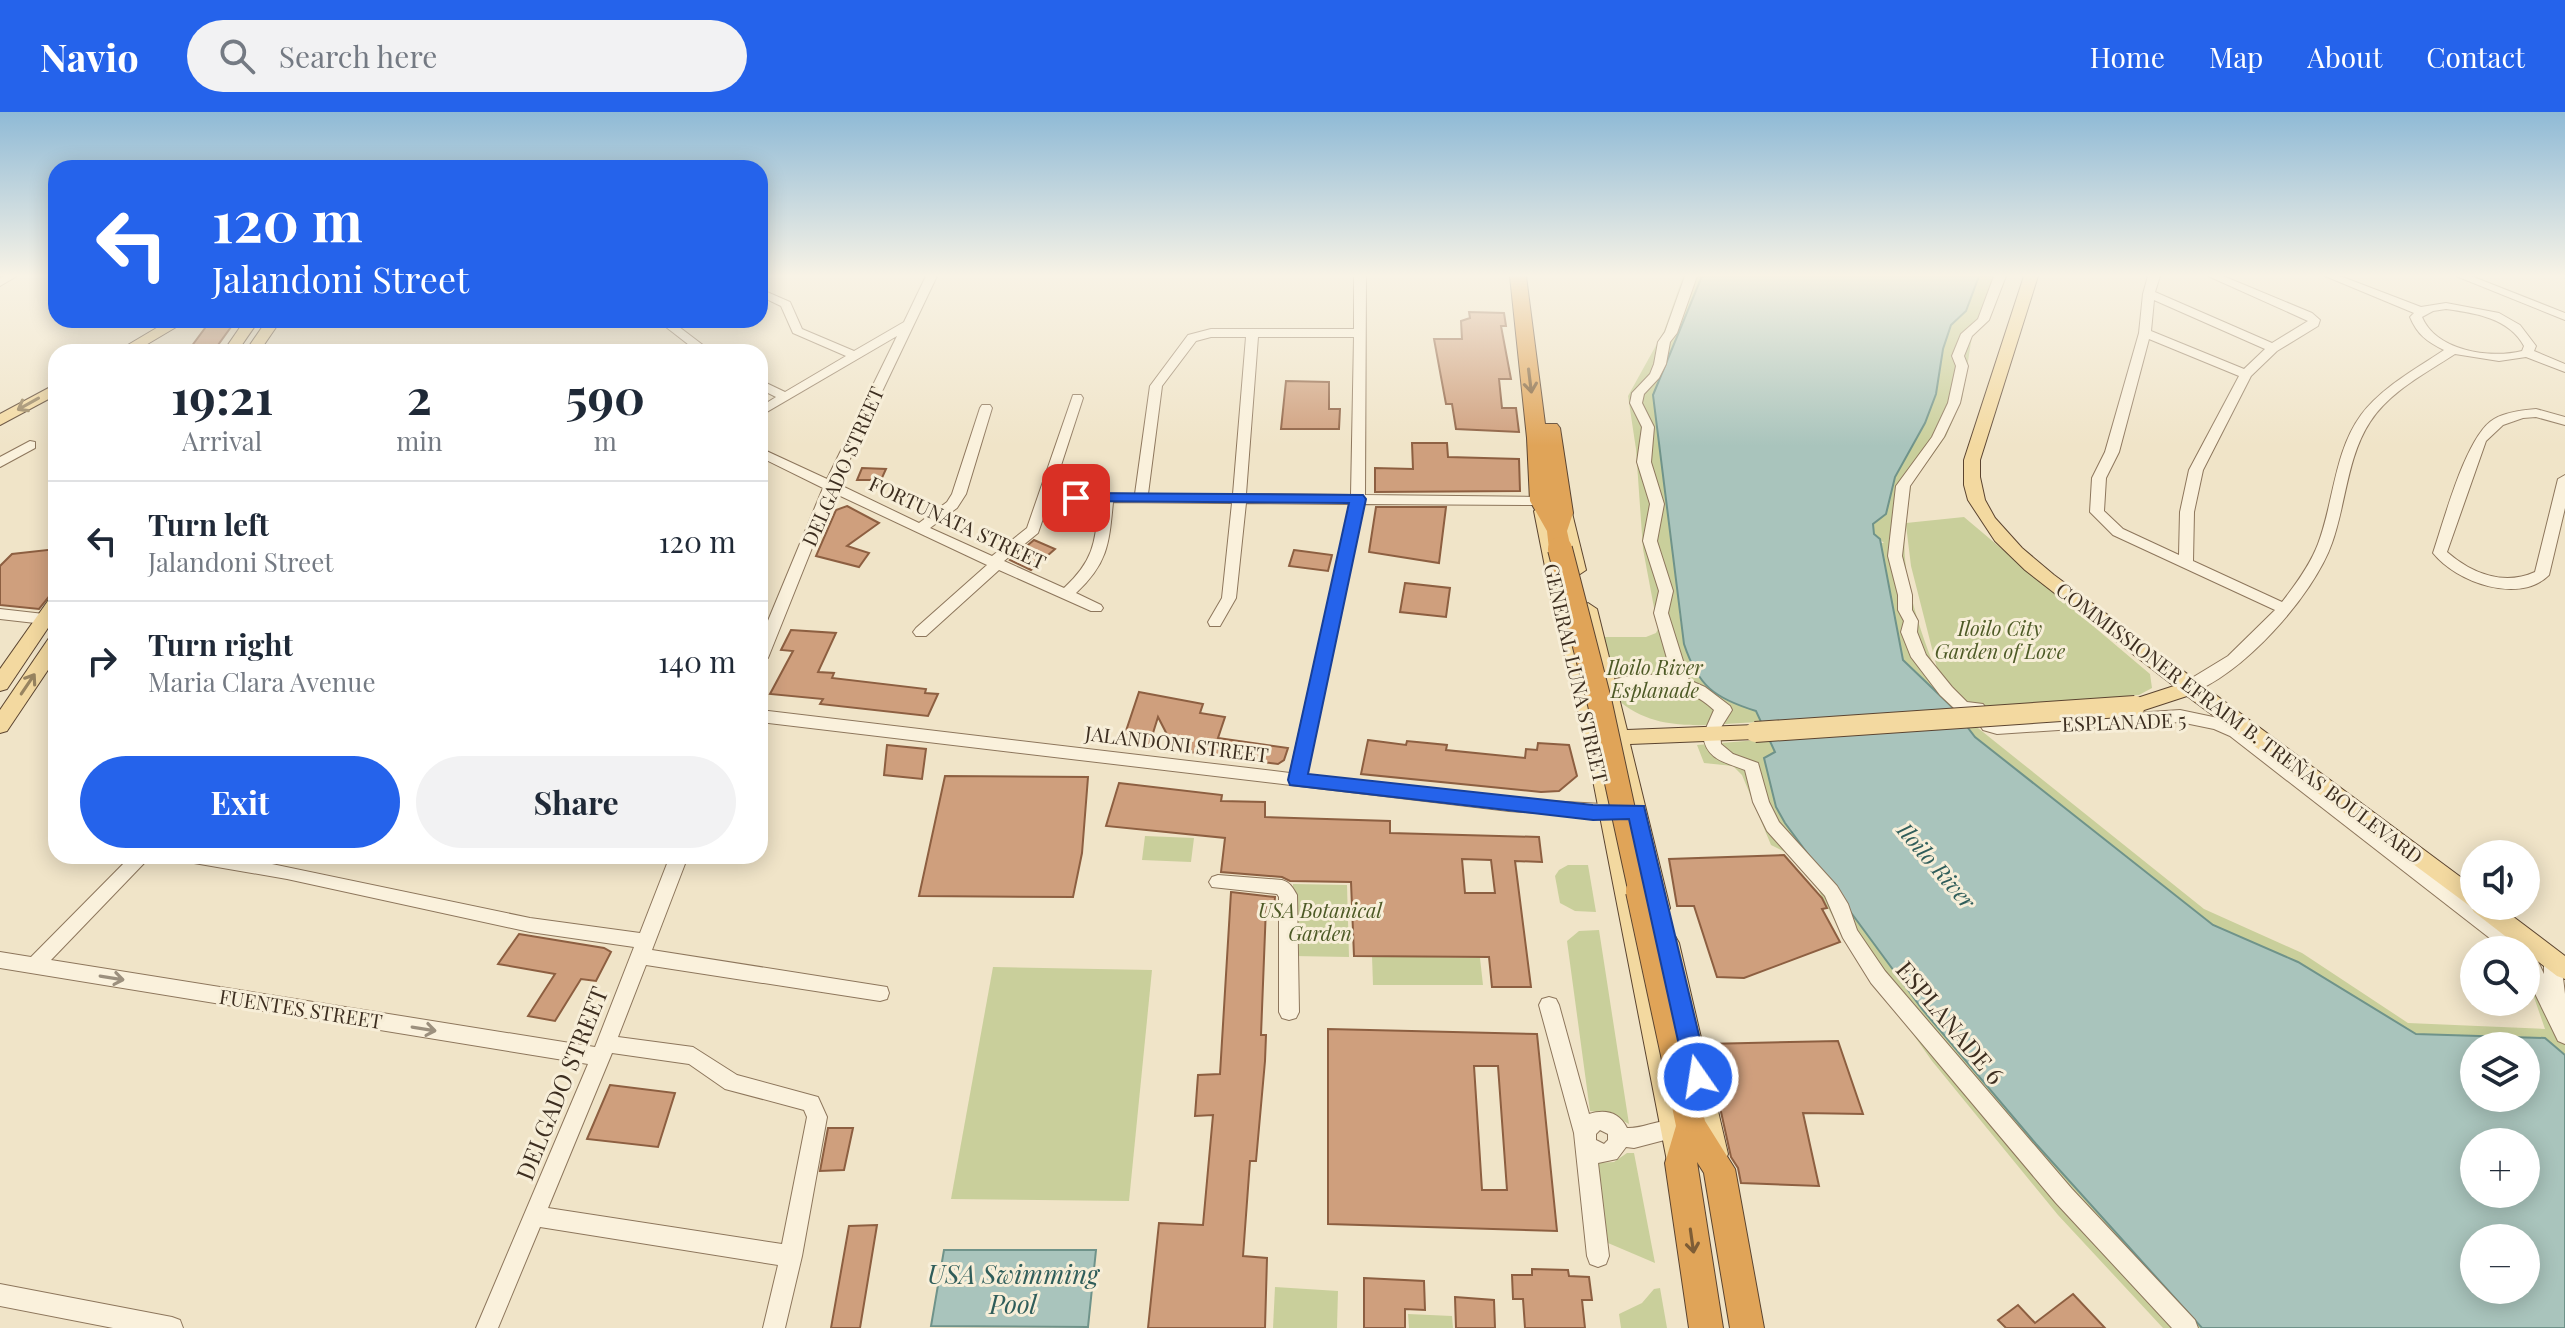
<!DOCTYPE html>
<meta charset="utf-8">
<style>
body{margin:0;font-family:"Playfair Display",serif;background:#f2f2f3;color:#1f2937;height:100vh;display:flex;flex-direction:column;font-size:30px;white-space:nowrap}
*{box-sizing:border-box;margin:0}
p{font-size:26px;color:#747a83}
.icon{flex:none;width:44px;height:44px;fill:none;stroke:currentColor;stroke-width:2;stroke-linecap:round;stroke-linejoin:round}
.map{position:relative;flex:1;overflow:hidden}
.sheet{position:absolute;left:48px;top:232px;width:720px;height:520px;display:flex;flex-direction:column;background:#fff;border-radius:24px;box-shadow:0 4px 20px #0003}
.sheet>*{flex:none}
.guide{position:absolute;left:48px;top:48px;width:720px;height:168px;border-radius:24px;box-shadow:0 4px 20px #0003;background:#2563eb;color:#fff;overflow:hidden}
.fabs{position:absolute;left:2460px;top:728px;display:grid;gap:16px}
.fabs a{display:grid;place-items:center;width:80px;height:80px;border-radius:50%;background:#fff;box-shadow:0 4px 20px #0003;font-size:40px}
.pin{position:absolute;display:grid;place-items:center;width:68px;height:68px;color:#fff;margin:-34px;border-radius:16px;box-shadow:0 4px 12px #0006}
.me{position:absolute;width:88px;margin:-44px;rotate:347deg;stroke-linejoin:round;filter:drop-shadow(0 0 6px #0008)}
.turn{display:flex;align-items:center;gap:28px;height:168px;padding:0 32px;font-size:36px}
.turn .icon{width:104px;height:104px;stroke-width:2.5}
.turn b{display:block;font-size:56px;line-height:68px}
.eta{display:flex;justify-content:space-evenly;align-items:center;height:136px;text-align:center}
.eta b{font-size:48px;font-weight:700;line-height:56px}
.action{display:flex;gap:16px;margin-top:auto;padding:16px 32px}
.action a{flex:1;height:92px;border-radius:48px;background:#2563eb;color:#fff;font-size:32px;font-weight:700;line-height:92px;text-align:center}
.action a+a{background:#f2f2f3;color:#1f2937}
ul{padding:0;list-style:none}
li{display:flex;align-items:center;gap:24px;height:120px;padding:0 32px;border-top:2px solid #e0e1e3}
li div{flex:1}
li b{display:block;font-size:30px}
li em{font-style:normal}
header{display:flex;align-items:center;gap:48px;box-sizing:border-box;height:112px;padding:0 40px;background:#2563eb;color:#fff}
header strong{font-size:38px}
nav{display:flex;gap:44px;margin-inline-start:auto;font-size:28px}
.search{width:560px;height:72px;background:#f2f2f3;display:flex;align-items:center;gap:20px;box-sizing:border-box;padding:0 28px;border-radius:44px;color:#747a83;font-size:30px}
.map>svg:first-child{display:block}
.green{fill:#c9cf9b;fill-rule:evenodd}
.water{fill:#a9c4bc;stroke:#6f938a;stroke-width:2;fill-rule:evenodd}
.building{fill:#cf9f7d;stroke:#8d5f41;stroke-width:2;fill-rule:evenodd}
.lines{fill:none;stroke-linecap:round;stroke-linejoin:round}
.minor-casing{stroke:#8d765c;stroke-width:2}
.major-casing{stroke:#5b4430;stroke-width:2}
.highway-casing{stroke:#5b4430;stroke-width:2}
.minor{fill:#faf1dc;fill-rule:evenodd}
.major{fill:#f3d9a0;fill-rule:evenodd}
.highway{fill:#e0a458;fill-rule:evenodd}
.major-bridge-casing{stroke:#5b4430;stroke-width:22;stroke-linecap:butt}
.highway-bridge-far1-casing{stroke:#5b4430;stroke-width:26;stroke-linecap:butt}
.highway-bridge-casing{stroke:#5b4430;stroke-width:32;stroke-linecap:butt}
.major-bridge{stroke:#f3d9a0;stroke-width:20}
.highway-bridge-far1{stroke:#e0a458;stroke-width:24}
.highway-bridge{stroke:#e0a458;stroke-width:30}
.oneway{stroke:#7e5d36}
.oneway2{stroke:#988460}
.oneway3{stroke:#9c907e}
.route{fill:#2563eb;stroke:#184099;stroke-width:2}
.labels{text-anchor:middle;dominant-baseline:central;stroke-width:6;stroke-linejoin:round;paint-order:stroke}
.street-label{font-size:20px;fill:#3d2e20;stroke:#f7eed8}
.park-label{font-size:20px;font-style:italic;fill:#4d5a26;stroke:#f7eed8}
.water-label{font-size:22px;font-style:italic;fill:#2f5d5a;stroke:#f7eed8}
.near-street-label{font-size:24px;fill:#3d2e20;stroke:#f7eed8}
.near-water-label{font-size:26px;font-style:italic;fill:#2f5d5a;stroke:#f7eed8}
</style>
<header>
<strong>Navio</strong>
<div class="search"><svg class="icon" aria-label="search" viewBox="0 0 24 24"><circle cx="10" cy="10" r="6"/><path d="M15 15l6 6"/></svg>Search here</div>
<nav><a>Home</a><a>Map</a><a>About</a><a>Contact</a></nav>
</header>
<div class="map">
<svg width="2565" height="1216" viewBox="0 0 2565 1216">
<rect width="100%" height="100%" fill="#f0e4c8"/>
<g class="green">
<path d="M1683 164H1709L1679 499 1684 532 1756 598 1762 607 1760 610C1711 612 1656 623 1617 587L1615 567 1602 525H1646L1656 521 1658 517 1643 437 1636 337 1628 284 1664 219Z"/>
<path d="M1956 164H2007L1988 209 1972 224 1962 287 1946 324 1911 373 1906 411 1964 405 2150 562 2152 576 2139 583 1994 596H1953L2204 797 2302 841 2408 911 2545 917 2526 862 2565 920V1086L2526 1030H2488L1908 586 1875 431H1884L1874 422 1873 412 1886 402 1878 398ZM1906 413 1911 454 1940 568C1922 526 1898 459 1906 413ZM2474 934H2526V986H2474Z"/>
<path d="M1770 627 1775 640 1770 644 2207 1216H2163L2058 1103 1932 949 1841 820 1814 770 1791 743 1771 733 1742 663 1733 654 1704 651 1697 633Z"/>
<path d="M1145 724 1194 726 1191 750 1142 748Z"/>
<path d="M1568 753H1588L1596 800 1575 799 1560 791 1555 764 1559 758Z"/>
<path d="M1293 772 1347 773 1349 845 1293 844Z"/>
<path d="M1599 818 1629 1012 1609 1002 1590 999 1567 829 1579 819Z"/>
<path d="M1372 844 1480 846 1483 873H1373Z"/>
<path d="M993 855 1152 858 1129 1089 951 1087Z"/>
<path d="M1627 1041H1634L1655 1151 1608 1131 1598 1051 1614 1050Z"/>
<path d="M1275 1175 1338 1179 1337 1216H1273Z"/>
<path d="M1660 1176 1667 1216H1621L1619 1202 1642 1191 1654 1177Z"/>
<path d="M1408 1202 1452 1204 1453 1216H1409Z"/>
</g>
<g class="water">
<path d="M1702 164H1979L1966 199 1951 213 1943 237 1936 282 1925 311 1895 365 1886 402 1873 412 1874 422 1880 427 1903 548 1952 595 1975 625 2213 813 2298 850 2416 922 2545 926 2565 943V1216H2202L2036 1032 1922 897 1785 711 1776 695 1764 646 1775 640 1756 599C1714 586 1698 574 1684 532L1653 283ZM2474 934H2526V986H2474ZM2474 1030H2526V1082H2474ZM2474 1126H2526V1178H2474Z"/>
<path d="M944 1138H1096L1088 1215 931 1214Z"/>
</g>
<g class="building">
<path d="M1469 200 1504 201 1506 214H1501L1511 267H1499L1502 296H1516L1519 320 1456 317 1452 292H1446L1434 227H1462L1461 209 1470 206Z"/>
<path d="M211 208H236L218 233 191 235Z"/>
<path d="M1286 269 1329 270V297H1340L1339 317H1281Z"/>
<path d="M1412 331H1447L1448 345 1519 347 1520 379 1375 380V356L1413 357Z"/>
<path d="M862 356 886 357 881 368H857Z"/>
<path d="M847 394 879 411 847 434 869 441 859 455 816 444 836 398Z"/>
<path d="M1376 395H1446L1439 451 1369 440Z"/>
<path d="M1034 428 1055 437 1031 458 1010 448Z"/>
<path d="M56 437V476L39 497 0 493V454L12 442Z"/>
<path d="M1294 438 1332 443 1328 459 1289 454Z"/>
<path d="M1405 471 1450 476 1446 505 1400 500Z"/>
<path d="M791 518 836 521 818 560 834 561 832 566 926 577 925 581 938 582 928 604 820 592 823 587 770 582 793 539 781 538Z"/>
<path d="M1139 580 1203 592 1200 601 1225 605 1218 626 1288 636 1284 648 1278 652 1175 638 1158 605 1149 634 1122 631Z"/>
<path d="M1368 628 1406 633 1407 629 1447 633 1446 638 1525 646 1526 637 1537 638 1538 631 1569 633 1577 664 1559 679 1541 680 1361 662Z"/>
<path d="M887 633 926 637 922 667 884 663Z"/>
<path d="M945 664 1088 665 1082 741 1073 785 919 784Z"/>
<path d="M1119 671 1222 683 1221 689 1265 690V705L1390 709V721L1539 725 1542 750 1515 749 1531 875H1492L1489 845 1354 844 1351 770 1290 769 1282 765 1221 760 1225 726 1106 714ZM1462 747 1491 748 1495 781H1465Z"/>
<path d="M1784 743 1822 786 1827 796 1822 797 1840 830 1744 866 1717 865 1694 794H1677L1669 747Z"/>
<path d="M1231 780 1275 785 1274 795H1266L1261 923H1266L1265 949 1256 1049H1250L1243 1144 1267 1146 1265 1216H1148L1159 1111 1203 1113 1213 1003 1195 1004 1198 963 1220 962Z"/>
<path d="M519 822 604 836 611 840 596 869 581 867 555 909 528 904 555 862 498 852Z"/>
<path d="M1328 917 1537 922 1557 1119 1328 1112ZM1474 954H1498L1507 1078H1482Z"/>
<path d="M1838 929 1863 1002 1803 1001 1819 1074 1741 1071 1738 1056 1731 1045 1706 932Z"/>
<path d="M610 973 675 981 658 1035 587 1027Z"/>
<path d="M828 1016H853L844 1058 820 1059Z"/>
<path d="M877 1113 860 1216H831L849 1114Z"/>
<path d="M1532 1157 1568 1158 1569 1164 1589 1165 1592 1188H1582L1585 1216H1525L1523 1187H1513L1512 1163H1532Z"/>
<path d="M1364 1166 1424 1169 1425 1198 1405 1197V1216H1364Z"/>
<path d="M2073 1182 2105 1216H2006L1998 1208 2018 1193 2035 1211Z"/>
<path d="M1455 1185 1494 1188 1495 1216H1456Z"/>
</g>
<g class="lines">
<g class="minor-casing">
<g id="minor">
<path d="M4 164H17L0 174V166Z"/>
<path d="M926 164H937L838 372 919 411 947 390 952 382 980 296 982 293H990L992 296 966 382 957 396 930 416 992 444 1027 416 1073 283H1081L1083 286 1052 381 1135 382 1150 274 1188 223 1211 217H1354V164H1366L1365 383 1540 385 1547 389 1540 393 1364 392 1306 663 1509 687 1621 693 1627 695 1630 700 1627 705 1621 707 1509 699 760 610V598L1290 661 1350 392 1246 391 1236 486 1220 514H1210L1208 510 1222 486 1232 391 1113 390C1109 432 1108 451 1076 481L1101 493 1103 496 1101 499H1091L999 458 926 524H916L913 520 916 516 987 453 834 381 768 546 760 551V528L823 376 760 345V336L827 367 897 224 760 304V295L776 285 760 277V268L785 280 846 244 793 221 781 194 760 184V177L790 190 802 217 854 239 904 210ZM1211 225H1246L1233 382H1148L1162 274 1196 229ZM1258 225H1354L1351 383 1246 382ZM1049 389 1099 390C1095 430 1095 447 1064 476L1004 449 1038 421Z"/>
<path d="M1685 164H1697L1677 221 1670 230 1666 252 1659 266 1644 282 1642 291 1654 315 1651 350 1664 392 1657 429 1673 479 1668 501 1689 568 1705 575 1730 594 1732 598 1720 617 1721 632 1733 642 1758 651 1769 690 1779 710 1837 774 1848 792 1857 818 1885 859 2072 1077 2195 1208 2198 1216H2172L2056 1091 1871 871 1843 826 1825 784 1767 719 1753 690 1745 658C1725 650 1706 648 1703 623L1714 598C1684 570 1647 569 1608 579L1600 574 1602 570 1639 562 1672 564 1654 501 1659 479 1643 429 1650 392 1637 350 1642 315 1630 291 1632 281 1650 262 1654 252 1658 230 1665 220Z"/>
<path d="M1994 164H2006L1989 208 1972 224 1964 244 1968 254 1960 291 1944 325 1910 374 1902 444 1912 483V498L1918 509 1917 520 1926 543 1952 575 1967 590 1983 592 1997 610 2180 598 2218 606 2242 616 2526 833 2533 839 2544 862V848L2546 842 2553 840 2560 842 2565 882V932L2558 929 2526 863V838H2505L2230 624 2214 617 2180 610 1997 622 1983 618 1972 601 1957 599 1940 583 1911 545 1901 520 1904 509 1898 498V483L1888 444 1896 374 1932 325 1948 291 1956 254 1952 244 1961 222 1978 207Z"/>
<path d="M2148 164H2160L2155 180 2272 231 2308 209 2208 164H2223L2312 201 2320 208 2318 214 2277 239 2251 264 2203 358 2194 400 2193 449 2282 490C2296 472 2310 453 2318 432 2334 390 2334 340 2361 303 2382 275 2416 257 2444 238 2427 230 2417 222 2410 205L2414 201 2325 164H2340L2421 195 2446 191 2499 201 2520 213 2536 234 2534 239 2565 252V260L2526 245 2499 249 2455 242C2426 261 2389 280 2370 310 2347 345 2346 392 2332 431 2314 483 2241 565 2188 582L2182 580 2180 576 2182 572 2228 544 2275 498 2113 423 2090 400 2092 366 2105 340 2139 221 2143 182ZM2154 188 2265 237 2244 257 2151 219ZM2446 197C2475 201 2509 206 2524 234L2522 239C2490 247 2436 239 2422 205L2433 199ZM2149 227 2239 264 2189 358 2180 400 2179 443 2123 417 2104 399 2106 366 2119 340Z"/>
<path d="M2456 164H2471L2565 201V208Z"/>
<path d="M657 208H670L712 240H698Z"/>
<path d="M2536 297 2565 305V313L2536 305 2523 306 2503 313 2486 329 2447 440C2472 462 2504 474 2535 460L2558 367 2565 363V396L2549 463C2519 493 2456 470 2433 441 2444 409 2466 323 2494 307 2506 300 2523 298 2536 297Z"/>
<path d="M30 329 35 330V336L0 355V345Z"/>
<path d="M0 497 44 502 51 507 44 512 0 507Z"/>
<path d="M131 744H151L51 848 595 935 634 835 530 820 287 767 194 751 188 749 185 744H234L530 806 640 821 670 744H688L652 838 887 875 889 881 887 887 880 889 646 853 618 925 693 935 737 963 818 985 827 1005 802 1144 785 1216H763L778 1153 540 1115 498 1216H476L588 952 0 856V840L31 845ZM612 941 689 952 725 977 804 998 807 1005 782 1132 548 1096Z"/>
<path d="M1218 763 1282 768C1290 770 1293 776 1297 783L1299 900 1296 906 1289 908 1282 906 1279 900V785L1277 782 1212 775 1209 770 1212 765Z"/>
<path d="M1549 885 1556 887 1559 893 1589 1002C1605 997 1619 1000 1627 1016 1644 1017 1664 1004 1680 1010L1683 1017 1680 1024 1634 1036 1626 1035 1617 1047 1598 1051 1609 1144 1606 1152 1598 1155 1590 1152 1587 1144 1574 1021 1539 893 1542 887ZM1600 1018 1608 1022V1028L1604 1032 1596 1028V1022Z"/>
<path d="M0 1172 172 1205 180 1208 183 1216H113L0 1194Z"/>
</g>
</g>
<g class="major-casing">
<g id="major">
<path d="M2024 164H2038L1980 348V365L1985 388 1995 406 2022 436 2054 463 2474 775V794H2499L2565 844V867L2557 864 2474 800 2471 795 2187 584 2135 601 2128 599 2125 594 2128 589 2174 574 2025 458 1995 429 1968 388 1964 373V348Z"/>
<path d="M170 208H188L134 240H116Z"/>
<path d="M245 208H259L237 240H223Z"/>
<path d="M267 208H281L259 240H245Z"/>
<path d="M56 272V283L0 313V302Z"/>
<path d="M1543 394 1552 399 1571 495 1603 620 1607 619 1579 497 1588 491 1597 497 1627 618 1755 613 1762 615 1765 620 1762 625 1755 627 1630 632 1670 796 1667 802 1659 805 1651 802 1648 796 1610 633H1606L1693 1049 1689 1058 1680 1061 1671 1058 1667 1049 1585 627 1553 495 1534 399Z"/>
<path d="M1563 396 1572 401 1586 458 1577 464 1568 458 1554 401Z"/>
<path d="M56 484V504L7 577 0 579V557L50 486Z"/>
<path d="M56 525V546L7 619 0 621V598L49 526Z"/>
<path d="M1667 821 1675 824 1679 831 1728 1042 1724 1051 1715 1054 1706 1051 1702 1042 1655 831 1659 824Z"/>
</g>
</g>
<g class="highway-casing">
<g id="highway">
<path d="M1510 164H1526L1545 312H1557L1560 316 1573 401 1567 419 1571 437 1560 444 1549 437 1547 419 1530 389 1527 326Z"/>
<path d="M1679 943 1690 947 1705 1009 1735 1057 1764 1216H1730L1704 1061 1697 1050 1723 1216H1689L1665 1051 1676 1014 1664 956 1668 947Z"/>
</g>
</g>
<use href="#minor" class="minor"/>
<use href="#major" class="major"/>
<use href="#highway" class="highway"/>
<g class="major-bridge-casing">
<path id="major-bridge" d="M1755 620 2135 594"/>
</g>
<g class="highway-bridge-far1-casing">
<path id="highway-bridge-far1" d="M1560 437 1600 592 1641 781"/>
</g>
<g class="highway-bridge-casing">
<path id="highway-bridge" d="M1641 779 1679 956"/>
</g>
<use href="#major-bridge" class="major-bridge"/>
<use href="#highway-bridge-far1" class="highway-bridge-far1"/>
<use href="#highway-bridge" class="highway-bridge"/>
</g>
<defs><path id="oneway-shaft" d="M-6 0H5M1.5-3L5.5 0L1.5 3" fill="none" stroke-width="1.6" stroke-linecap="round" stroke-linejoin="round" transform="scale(2)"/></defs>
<g class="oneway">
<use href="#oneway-shaft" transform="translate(1530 269) rotate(83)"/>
<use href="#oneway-shaft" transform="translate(1692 1129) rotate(82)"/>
</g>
<g class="oneway2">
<use href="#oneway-shaft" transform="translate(28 292) rotate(151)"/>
<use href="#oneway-shaft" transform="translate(28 572) rotate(-56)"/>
</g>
<g class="oneway3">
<use href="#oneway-shaft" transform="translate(112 866) rotate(9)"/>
<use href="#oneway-shaft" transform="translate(424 917) rotate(9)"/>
</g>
<linearGradient id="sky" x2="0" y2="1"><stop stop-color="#8fbad6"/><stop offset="0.49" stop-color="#f8f3e6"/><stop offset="1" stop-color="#f8f3e6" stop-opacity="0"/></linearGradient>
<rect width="2565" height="334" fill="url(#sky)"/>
<path class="route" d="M1076 381 1363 383 1366 387 1308 662 1593 693 1644 694 1709 965 1706 972 1698 975 1690 972 1686 965 1629 707 1593 708 1290 673 1288 668 1349 391 1070 389V382Z"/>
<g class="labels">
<g class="street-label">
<text transform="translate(842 354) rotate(-66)">DELGADO STREET</text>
<text transform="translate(958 410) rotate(25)">FORTUNATA STREET</text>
<text transform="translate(1577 561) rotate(77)">GENERAL LUNA STREET</text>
<text transform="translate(2124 609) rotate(-2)">ESPLANADE 5</text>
<text transform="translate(2240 610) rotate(37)">COMMISSIONER EFRAIM B. TREÑAS BOULEVARD</text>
<text transform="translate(1177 631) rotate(7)">JALANDONI STREET</text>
<text transform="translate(301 896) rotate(9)">FUENTES STREET</text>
</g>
<g class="park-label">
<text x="2000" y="515">Iloilo City<tspan x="2000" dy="23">Garden of Love</tspan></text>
<text x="1655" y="554">Iloilo River<tspan x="1655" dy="23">Esplanade</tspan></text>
<text x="1320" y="797">USA Botanical<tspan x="1320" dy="23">Garden</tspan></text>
</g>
<g class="water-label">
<text transform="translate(1937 753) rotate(49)">Iloilo River</text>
</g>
<g class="near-street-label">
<text transform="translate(1951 910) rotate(50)">ESPLANADE 6</text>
<text transform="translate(561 971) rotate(-68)">DELGADO STREET</text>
</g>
<g class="near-water-label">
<text x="1013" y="1161">USA Swimming<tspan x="1013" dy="30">Pool</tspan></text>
</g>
</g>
</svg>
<div class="fabs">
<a><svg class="icon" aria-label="sound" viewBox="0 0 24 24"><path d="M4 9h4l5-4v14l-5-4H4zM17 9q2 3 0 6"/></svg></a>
<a><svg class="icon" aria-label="search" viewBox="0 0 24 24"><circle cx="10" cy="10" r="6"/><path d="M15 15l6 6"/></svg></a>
<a><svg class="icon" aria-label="layers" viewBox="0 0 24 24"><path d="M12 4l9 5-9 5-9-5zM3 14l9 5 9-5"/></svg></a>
<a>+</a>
<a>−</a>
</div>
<div class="pin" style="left:1076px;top:386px;background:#d93025"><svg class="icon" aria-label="arrive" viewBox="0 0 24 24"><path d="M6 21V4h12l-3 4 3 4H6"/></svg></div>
<svg class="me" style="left:1698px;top:965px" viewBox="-20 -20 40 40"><circle r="17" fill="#2563eb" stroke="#fff" stroke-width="3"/><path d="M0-11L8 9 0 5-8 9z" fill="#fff"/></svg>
<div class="guide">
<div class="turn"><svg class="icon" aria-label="left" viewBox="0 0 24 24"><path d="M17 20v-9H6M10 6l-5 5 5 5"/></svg><div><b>120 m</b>Jalandoni Street</div></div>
</div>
<section class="sheet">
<div class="eta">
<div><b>19:21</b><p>Arrival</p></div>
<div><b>2</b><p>min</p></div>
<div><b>590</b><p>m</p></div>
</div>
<ul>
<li><svg class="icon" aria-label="left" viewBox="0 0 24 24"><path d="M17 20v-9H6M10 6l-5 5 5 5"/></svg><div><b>Turn left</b><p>Jalandoni Street</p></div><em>120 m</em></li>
<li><svg class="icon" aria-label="right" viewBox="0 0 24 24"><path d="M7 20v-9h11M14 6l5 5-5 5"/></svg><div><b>Turn right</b><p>Maria Clara Avenue</p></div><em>140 m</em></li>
</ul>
<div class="action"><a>Exit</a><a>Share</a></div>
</section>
</div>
